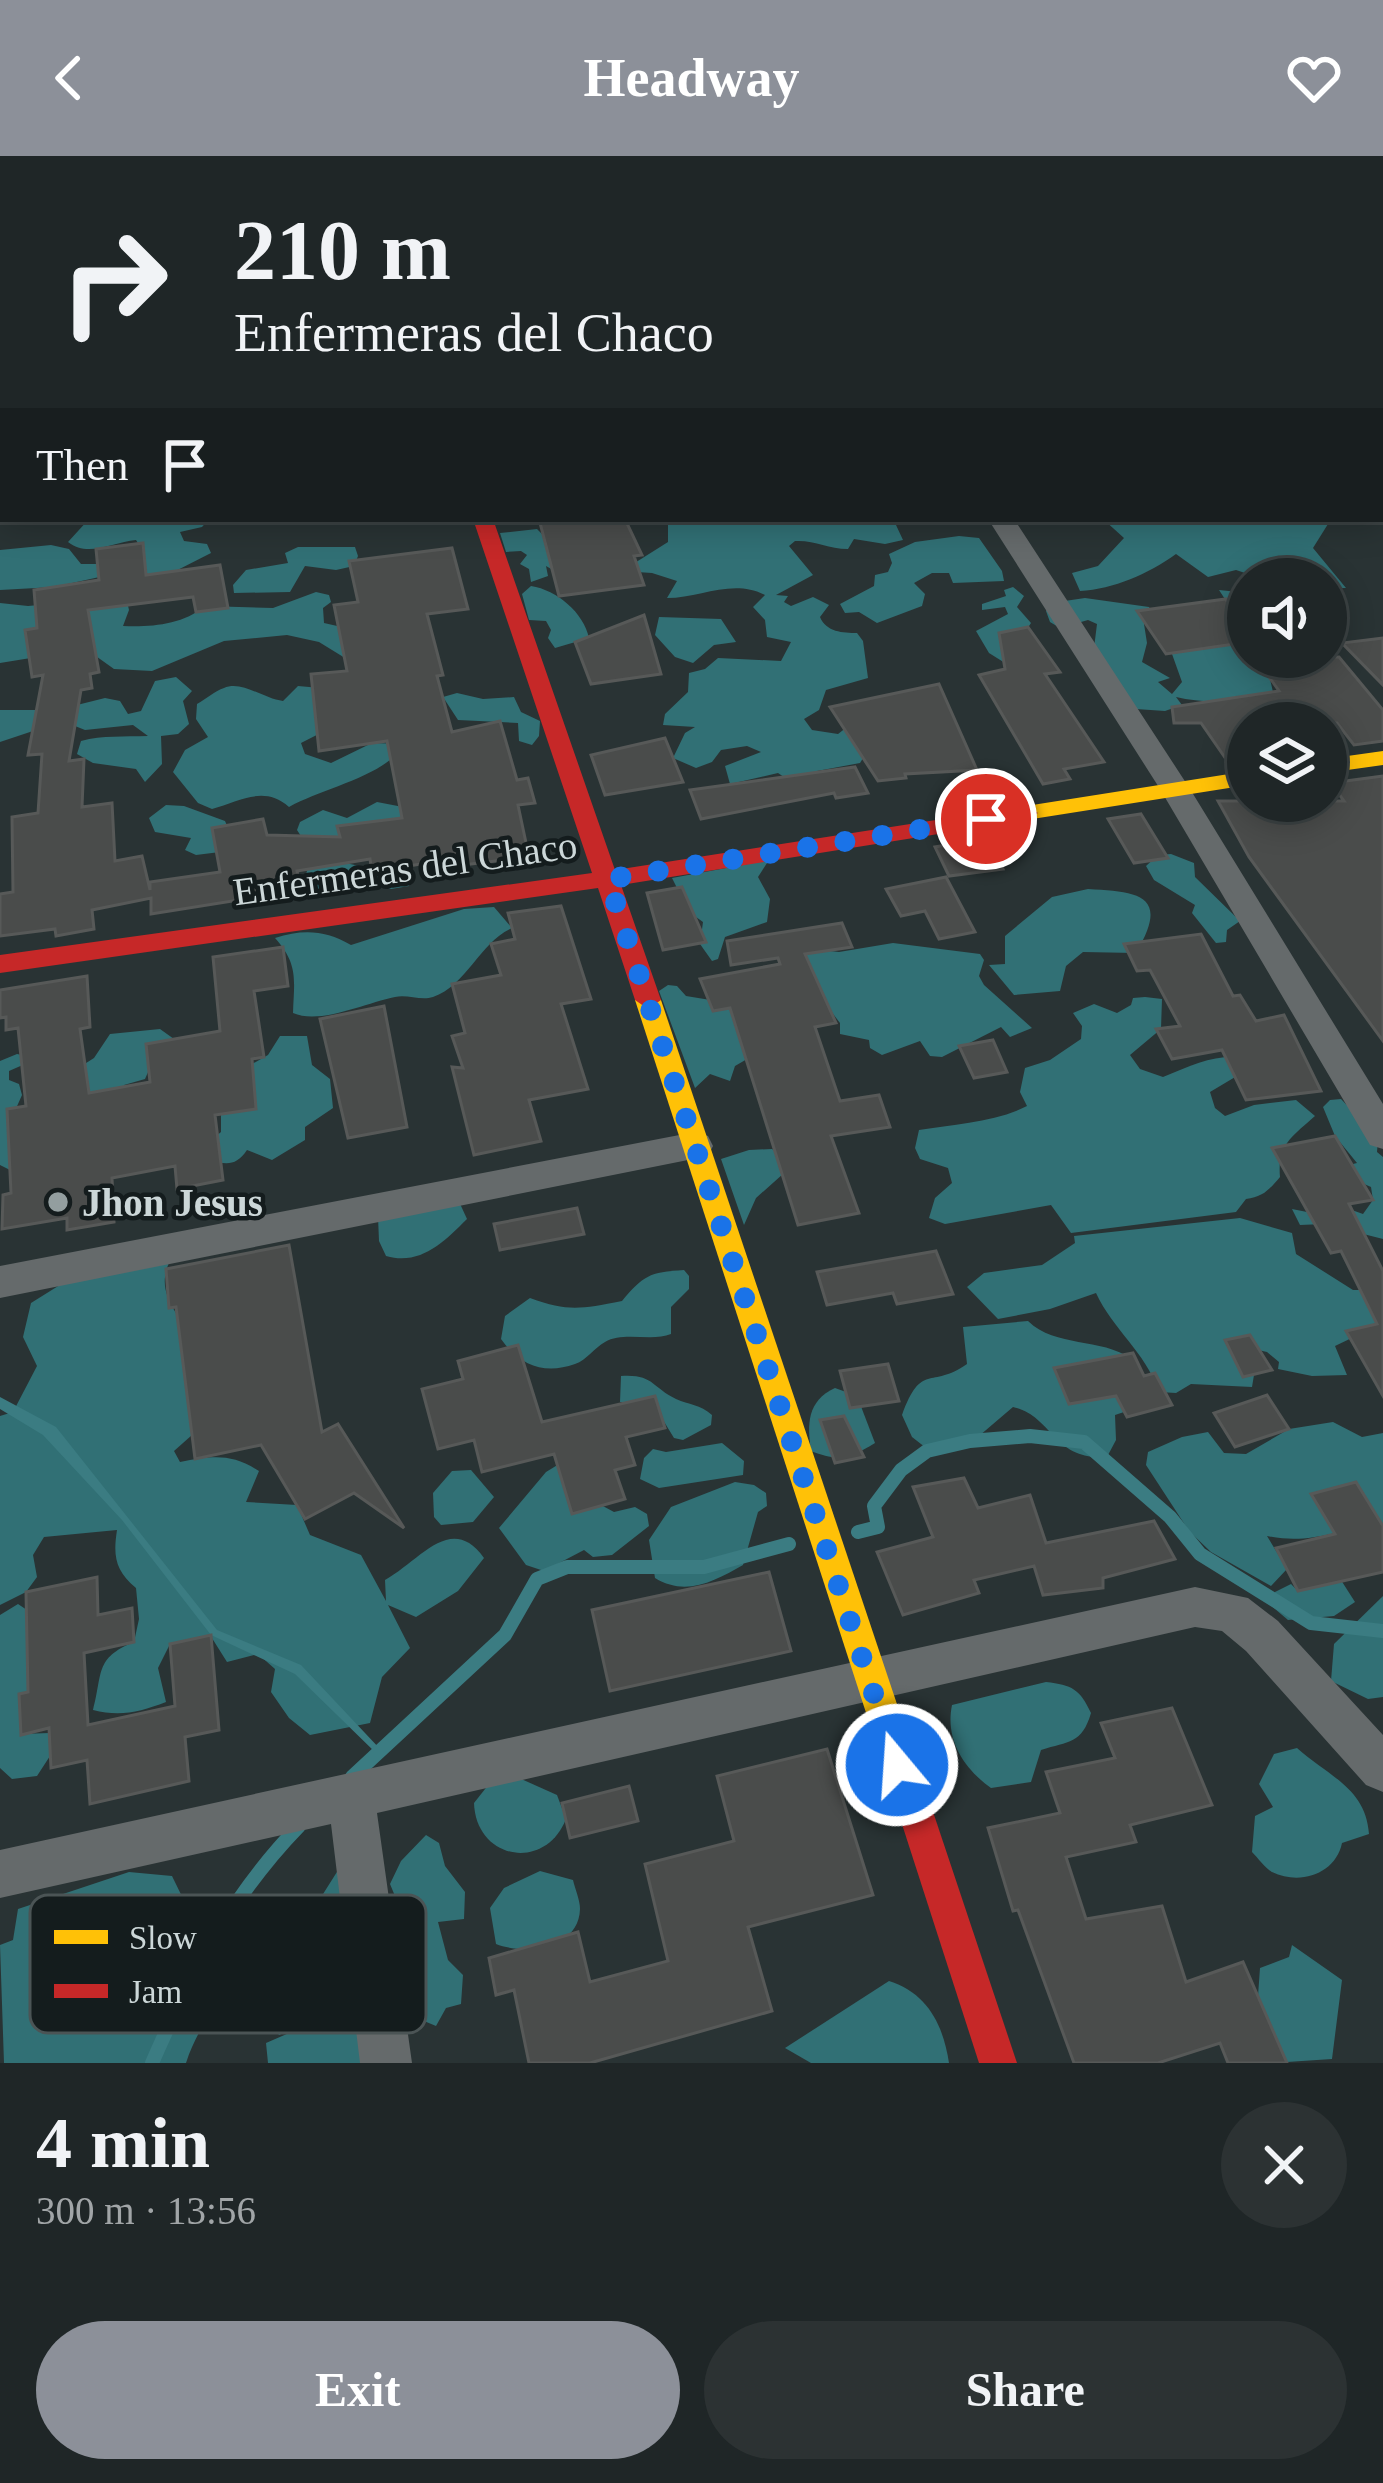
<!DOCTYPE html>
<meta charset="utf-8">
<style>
body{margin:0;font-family:Georgia,serif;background:#2c3233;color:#f1f3f6;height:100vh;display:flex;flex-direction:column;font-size:45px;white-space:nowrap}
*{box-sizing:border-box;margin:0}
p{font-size:39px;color:#a1a5a7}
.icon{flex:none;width:66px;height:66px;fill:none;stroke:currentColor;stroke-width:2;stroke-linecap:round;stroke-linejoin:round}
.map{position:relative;height:1907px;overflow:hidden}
.details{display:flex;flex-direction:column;background:#1f2627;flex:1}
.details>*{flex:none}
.top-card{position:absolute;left:0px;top:0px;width:1383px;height:366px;box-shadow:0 6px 30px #0003,0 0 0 3px #3c4344;background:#1f2627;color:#f1f3f6;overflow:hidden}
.buttons{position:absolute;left:1227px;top:402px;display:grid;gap:24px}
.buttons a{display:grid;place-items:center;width:120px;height:120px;border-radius:50%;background:#1f2627;box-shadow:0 6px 30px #0003,0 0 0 3px #3c4344;font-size:60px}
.pin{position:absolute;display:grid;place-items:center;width:102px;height:102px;color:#fff;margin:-51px;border:6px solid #fff;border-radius:50%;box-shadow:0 3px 12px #0007}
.me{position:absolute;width:132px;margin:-66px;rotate:342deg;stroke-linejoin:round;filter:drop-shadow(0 0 9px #0008)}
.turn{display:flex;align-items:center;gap:42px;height:252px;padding:0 36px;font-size:54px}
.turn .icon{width:156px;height:156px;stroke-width:2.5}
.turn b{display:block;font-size:84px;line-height:102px}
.then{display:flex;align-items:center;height:114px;padding:0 36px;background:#0003;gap:24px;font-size:45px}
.round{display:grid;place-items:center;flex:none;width:126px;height:126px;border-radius:63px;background:#2c3233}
.headline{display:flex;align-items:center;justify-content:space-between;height:204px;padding:0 36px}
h1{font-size:72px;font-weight:700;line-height:90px}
.primary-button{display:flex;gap:24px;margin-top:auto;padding:24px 36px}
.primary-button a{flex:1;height:138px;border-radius:72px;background:#8c9099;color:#fff;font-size:48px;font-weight:700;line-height:138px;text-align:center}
.primary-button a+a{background:#2c3233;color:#f1f3f6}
header{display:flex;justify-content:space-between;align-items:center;height:156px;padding:0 36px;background:#8c9099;color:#fff;font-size:54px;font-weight:700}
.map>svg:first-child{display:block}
.built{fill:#253f41}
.forest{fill:#317075}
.water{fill:#3b7c82}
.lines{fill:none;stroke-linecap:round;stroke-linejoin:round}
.stream{stroke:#3b7c82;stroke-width:14}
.building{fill:#4a4c4b;stroke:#575958;stroke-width:3}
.lane{fill:#656a6b;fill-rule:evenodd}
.street{fill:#656a6b;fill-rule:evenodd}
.slow{fill:#ffc107;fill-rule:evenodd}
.jam{fill:#c62828;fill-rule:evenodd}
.route{stroke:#1a73e8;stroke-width:21;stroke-dasharray:0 37.8}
.poi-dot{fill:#939e9f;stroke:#141c1d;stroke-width:4.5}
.labels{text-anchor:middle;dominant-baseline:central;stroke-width:9;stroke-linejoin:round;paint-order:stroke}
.street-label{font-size:39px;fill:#ccd7d8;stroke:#141c1d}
.poi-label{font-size:39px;font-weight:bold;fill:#ccd7d8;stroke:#141c1d;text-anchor:start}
.key{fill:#141c1d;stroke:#4b5455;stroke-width:3}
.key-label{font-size:33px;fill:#ccd7d8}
</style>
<header><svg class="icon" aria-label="back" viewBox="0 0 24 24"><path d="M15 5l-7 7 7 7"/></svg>Headway<svg class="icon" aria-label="heart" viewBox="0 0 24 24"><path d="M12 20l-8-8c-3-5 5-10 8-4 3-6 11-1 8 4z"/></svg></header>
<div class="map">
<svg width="1383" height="1907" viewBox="0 0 1383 1907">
<rect width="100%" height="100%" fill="#293334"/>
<path class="built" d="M181 0H1383V83L1380 3H177Z"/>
<g class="forest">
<path d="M89 363H209L202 371 180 376 184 385 207 388 211 397 152 427 140 426 143 395 136 384C113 386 88 402 68 386Z"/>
<path d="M668 363 757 367 767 363H885L896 369 903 384 885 388 854 383 848 393C828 393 815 384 795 385L789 390 813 419 776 439 788 440 784 446 791 450 813 441 829 449 820 461C826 476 843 477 857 477L863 485 868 522 826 534 819 554 804 563 812 574 838 578 851 568 868 594 860 607 817 615 814 622 784 621 778 617 730 628 725 610 761 596 747 590 721 594 712 606 696 612 673 602 685 577 695 571 663 569 665 558 688 536 689 517 705 513 718 502 781 505 791 486 767 481 765 464 753 451 765 439C733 422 700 442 667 442L677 425 652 417 622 415 668 386Z"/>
<path d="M1103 363H1310L1328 368 1313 392 1346 432H1326V423H1263L1236 414 1208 421 1176 398C1148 418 1114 433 1080 435L1072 417 1098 410 1124 382Z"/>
<path d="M537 373 546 382 553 414 546 410 548 420 531 426 529 413 520 408 527 399 521 395 506 396 500 377Z"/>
<path d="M959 380 979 382 1002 415 1004 425 953 427 949 417H932L914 427 925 438 922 450 877 467 859 456 845 457 840 448 874 430 875 419 888 416 892 407 889 398 915 386Z"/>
<path d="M51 389 69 393 81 408H98L104 420 54 431 0 434V394Z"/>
<path d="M298 391H355L358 400 354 410 336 414 305 410 290 436 234 437 233 429 246 414 288 407 285 397Z"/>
<path d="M531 430C557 434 584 457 589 482L555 492 548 482 551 474 546 465 529 464 522 438Z"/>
<path d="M1013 431 1024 440 1017 451 1031 467 1005 507 989 497 976 475 1008 458 1005 451 982 454V448L1006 440 1004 434Z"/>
<path d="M1219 434 1248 437V501H1265L1273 536C1246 547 1205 548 1176 541L1182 549 1165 555 1136 553 1094 492 1097 468 1088 464 1060 472 1050 466 1046 455 1051 447 1085 442 1149 451 1154 461 1144 468 1147 487 1142 506 1170 522 1158 526 1172 538 1182 526 1172 498 1208 492 1215 466 1236 460Z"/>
<path d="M316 436 329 439 331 446 323 452 324 467 346 472 345 502 319 486 287 479 224 485 152 515 114 513 86 493 0 507V447L28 450 126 441 129 454 123 470C152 471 182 469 205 450L273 452Z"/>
<path d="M659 461 721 463 736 486 714 489 693 507 675 501 655 479Z"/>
<path d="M176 521 192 535 183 545 189 568 178 578 161 580 162 608 145 626 136 613 93 607 77 598 81 585C103 579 124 581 148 580L133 569 85 574 75 570 42 572 0 586V554H57L105 542 120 545 128 558 141 555 155 525Z"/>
<path d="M298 530 354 535 350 562 301 587 305 598 331 607 372 587 405 588C384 621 325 631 289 651 264 629 240 645 212 653L198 647 173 616 185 594 208 581 196 563 197 548C206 543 215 535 224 532 242 524 264 543 283 545Z"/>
<path d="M457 537 483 543 514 541 521 556 540 565 539 580 532 589 519 585 518 567 458 564 443 541Z"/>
<path d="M377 646 403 651 404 658 396 667 343 669 346 707 372 713 382 720 412 721 409 730 391 733 373 726 342 738 311 731 305 722 312 697 297 674 300 666 323 654 347 662Z"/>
<path d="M166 649 184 650 225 665 233 683 228 695 196 699 185 694 191 682 155 676 149 662Z"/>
<path d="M1171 698 1194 707 1195 721 1240 765 1227 774 1226 786 1216 787 1192 757 1195 749 1154 724 1146 710 1158 699Z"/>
<path d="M769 704 758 721 770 743 767 766 725 781 718 803 712 805 700 788 703 766 689 756 672 722Z"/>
<path d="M1088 733C1138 736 1171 738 1136 797L1083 796 1066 810 1060 835 1014 839 989 809 1005 808V780L1052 741Z"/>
<path d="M494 751 512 772C480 786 467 829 433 841 421 845 407 838 395 841 365 847 320 869 293 857 294 824 299 809 275 782 303 773 325 774 351 789L464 753Z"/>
<path d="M893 787 980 798 984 804 979 820 984 829 1032 872 1010 881 1001 871 942 901 930 900 920 885 882 899 870 892 869 884 840 878V867L795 808 812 793 839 796Z"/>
<path d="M668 829 677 830 686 840 741 849 754 899 735 910 730 925 710 918 695 932 659 835Z"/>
<path d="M1145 841 1162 843 1161 873 1130 899 1140 913 1163 921C1200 906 1222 894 1262 905L1210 936 1215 952 1225 960 1254 949 1296 944 1315 960C1293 980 1277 988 1280 1021 1269 1034 1263 1041 1246 1043L1236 1056 1071 1077 1051 1049 945 1068 929 1062 935 1042 952 1027 948 1012 920 1003 915 992 919 974C954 968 996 966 1027 950L1020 936 1025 912 1050 904 1081 883 1082 870 1073 857 1094 848 1117 857 1131 849 1133 842Z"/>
<path d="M160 873 174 883 159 891 145 923 124 929 126 956 75 933 83 909 94 902 110 878Z"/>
<path d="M280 880H307L312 909 330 923 333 952 305 971V984L272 1004 247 994C236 1010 227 1009 209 1004V986L221 976V958L238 955 252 908 268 899Z"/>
<path d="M17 898 27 900 25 908 9 915V924L19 928 22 939 14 957 40 1008 10 1014 0 1009V905Z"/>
<path d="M1341 943 1378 982 1377 996 1383 1001V1083L1324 1068 1300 1069 1292 1053 1322 1059 1349 1053 1363 1058 1373 1044 1371 1031 1355 1024 1345 1010 1357 1007 1335 980 1323 951 1330 944Z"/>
<path d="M772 993 793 1009 756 1042 744 1069 721 1003 749 994Z"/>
<path d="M456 1039 467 1063C444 1086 420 1110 386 1100L379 1085 378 1061Z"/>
<path d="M1240 1062 1292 1077 1296 1098 1353 1134H1372L1383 1167 1335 1190 1347 1219 1312 1220 1278 1213 1279 1206 1267 1196 1249 1192 1244 1212 1254 1219 1252 1231 1191 1228 1176 1237 1159 1236C1145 1195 1113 1174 1096 1137L1050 1153 998 1163 967 1131 984 1117 1042 1109 1075 1087 1074 1080Z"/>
<path d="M176 1094C147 1138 182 1154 193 1191 200 1216 193 1253 192 1279L174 1295 180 1306C212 1300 231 1297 259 1315L246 1346 297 1349 310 1379 361 1399 386 1445 385 1424C420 1405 451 1356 484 1402L458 1435 416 1461 388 1449 410 1492 382 1521 370 1567 310 1579 289 1562 271 1536 275 1513 258 1498 227 1506 210 1479 170 1488 158 1512 166 1546C140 1556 120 1561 93 1554 103 1518 94 1502 134 1486L139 1463 136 1432C115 1414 113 1400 117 1374L44 1381 33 1399 37 1421 26 1436 0 1449V1260L13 1256 37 1210 23 1181 31 1147 63 1127Z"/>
<path d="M684 1114 689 1120V1133L671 1151V1178C652 1186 623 1175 605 1186 594 1192 587 1204 575 1208 544 1219 519 1209 501 1183L505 1160 530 1142C569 1156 580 1153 622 1145 643 1120 649 1116 684 1114Z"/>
<path d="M1028 1165C1056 1192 1100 1181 1132 1203L1130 1254 1115 1259 1116 1284 1107 1301C1053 1305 1053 1260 1013 1251L979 1280 930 1295 912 1281 902 1259C922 1205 930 1234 967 1208L963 1171Z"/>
<path d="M621 1220C654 1218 651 1231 676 1243 689 1249 700 1248 712 1259L711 1269 683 1284 674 1282 652 1246H620Z"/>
<path d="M835 1232 857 1240 875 1287C851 1302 838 1306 811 1295 807 1268 807 1245 835 1232Z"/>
<path d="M1333 1266 1362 1281 1383 1277V1373C1336 1370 1315 1390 1267 1380L1287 1413 1271 1430 1211 1396 1189 1375 1146 1309 1148 1296 1182 1281 1208 1276 1224 1297 1246 1298 1289 1273Z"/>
<path d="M722 1287 744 1305 743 1319 659 1332 640 1323 644 1302 653 1293 666 1296Z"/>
<path d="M564 1305 601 1349 614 1356 635 1351 647 1358 649 1370 612 1399 593 1401 584 1394 544 1415 526 1409 499 1372 546 1316Z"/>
<path d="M471 1314 494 1341 473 1366 441 1369 434 1361 433 1337 452 1315Z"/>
<path d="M735 1326 754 1329 766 1337 767 1350 758 1356 743 1409C715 1425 686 1441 655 1422L649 1384 671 1351Z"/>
<path d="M1339 1421 1355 1446 1334 1460 1288 1464 1269 1448 1275 1436 1291 1428 1298 1435Z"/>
<path d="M1383 1440V1541L1368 1543 1331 1525 1334 1488Z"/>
<path d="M18 1448 27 1454 44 1506 20 1551 22 1578 49 1577 50 1600 37 1620 12 1623 0 1612V1459Z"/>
<path d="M1046 1526C1072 1529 1080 1533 1091 1557 1082 1588 1069 1585 1041 1594L1031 1626 991 1632C963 1612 945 1583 952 1549Z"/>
<path d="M1297 1592C1328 1620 1366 1632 1369 1678L1342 1687C1336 1717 1301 1730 1272 1716 1265 1712 1258 1702 1252 1696L1255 1660 1273 1651 1259 1628 1274 1598Z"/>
<path d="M519 1622 557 1639 566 1663C545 1716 476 1704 474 1647L489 1628Z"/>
<path d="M426 1679 439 1687 445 1710 465 1736 464 1763 438 1766 448 1804 463 1819 461 1848 446 1852 436 1870 424 1865 417 1847 412 1781 390 1728 401 1705Z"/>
<path d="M347 1700C378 1753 404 1790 406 1853L374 1878 377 1907H268L266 1887 326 1861 321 1854 297 1858 280 1879 257 1868 260 1838Z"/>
<path d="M540 1715 573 1724C575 1733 580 1744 580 1753 579 1794 523 1799 496 1788L490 1752 504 1732Z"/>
<path d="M129 1716 172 1720 192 1761 218 1764C248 1828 204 1850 186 1907H4L0 1789 13 1784 18 1753Z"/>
<path d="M1292 1789 1342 1824 1332 1903 1287 1906 1258 1840 1260 1812 1289 1801Z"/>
<path d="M889 1825C927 1837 943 1868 949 1907H811L785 1892Z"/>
</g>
<path class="water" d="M0 1241 56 1271 217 1474 301 1509 381 1594 377 1598 295 1518 211 1479 122 1364 43 1279 0 1253Z"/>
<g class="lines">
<g class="stream">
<path d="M858 1376 878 1371 874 1350 901 1314 927 1295 970 1285 1030 1280 1084 1286 1170 1361 1200 1398 1311 1467 1383 1475"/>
<path d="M352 1621 505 1479 537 1423 567 1411H704L789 1388"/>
<path d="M152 1907C191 1818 231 1740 299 1670"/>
</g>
</g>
<g class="building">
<path d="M539 363H625L642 399 634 400 644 429 559 440Z"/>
<path d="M143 387 146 419 220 409 228 452 196 456 193 441 88 454 99 516 90 518 92 532 81 534 69 605 84 603 82 651 112 647 115 705 142 700 150 734V726L220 716 212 672 263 663 267 679 340 681 337 670 402 662 387 585 319 595 311 518 347 515 334 449 358 446 349 405 452 392 468 453 427 458 443 519 437 520 452 576 500 565 517 624 528 622 535 647 518 649 529 701 446 711 445 704 372 716 370 703 297 715 301 734 151 758V742L92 754 94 773 56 780 55 773 0 780V738L13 736 12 661 38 657 42 598 28 599 43 519 32 521 25 474 37 472 34 434 99 424 96 393Z"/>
<path d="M1226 443 1248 486 1166 498 1137 455Z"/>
<path d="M644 459 661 518 591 528 575 486Z"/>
<path d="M1028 471 1060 516 1045 518 1104 606 1064 613 1070 623 1043 628 979 519 1005 513 999 477Z"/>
<path d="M1383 482V529L1342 487Z"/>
<path d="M1255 501H1339L1383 554V585L1354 589 1337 567H1248V604L1228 606 1201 567H1174L1172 551 1279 535Z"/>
<path d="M939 528 977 614 905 618 906 622 878 625 830 551Z"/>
<path d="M665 582 683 626 605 639 591 599Z"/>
<path d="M855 611 868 637 836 642 834 637 701 663 690 634Z"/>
<path d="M1383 620V885L1249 701 1218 645H1344L1331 627Z"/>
<path d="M1141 658 1168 702 1134 707 1108 663Z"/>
<path d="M988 682 1003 713 949 720 935 691Z"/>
<path d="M946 721 975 776 939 783 925 755 901 760 886 733Z"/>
<path d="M682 731 706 786 663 794 647 737Z"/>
<path d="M561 750 591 843 561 848 588 933 529 944 541 985 474 999 452 911 463 912 452 880 465 877 452 828 501 819 491 788 515 783 508 757Z"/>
<path d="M842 767 852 791 805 798 836 867 815 871 840 945 879 939 890 971 831 980 859 1057 798 1069 730 852 713 855 700 823 780 808 778 802 731 809 727 785Z"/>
<path d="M1201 778 1233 840 1240 839 1256 865 1284 859 1321 935 1246 944 1222 894 1172 903 1156 873 1180 870 1150 814 1137 815 1124 788Z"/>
<path d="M283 791 288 830 254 835 264 901 252 903 256 953 215 959 223 1024 177 1033 175 1010 112 1022 114 1066 67 1074V1062L2 1073 3 1039 11 1037 7 953 26 950 18 872 6 874V861L0 862V834L87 820 90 871 80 873 89 937 150 926 146 888 220 875 213 801Z"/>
<path d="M384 850 407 971 348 982 320 863Z"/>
<path d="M993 884 1007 916 974 922 959 890Z"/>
<path d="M1335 980 1373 1044 1349 1048 1383 1115V1240L1346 1175 1377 1168 1341 1095 1331 1097 1272 992Z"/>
<path d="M577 1052 584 1078 500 1094 494 1068Z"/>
<path d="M289 1089 322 1276 338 1268 404 1372 354 1337 305 1363 261 1289 195 1303 176 1151 169 1152 166 1113Z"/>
<path d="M936 1095 953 1138 897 1148 893 1137 827 1149 817 1116Z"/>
<path d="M1250 1179 1272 1214 1243 1221 1225 1184Z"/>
<path d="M518 1189 542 1266 655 1240 665 1272 626 1281 635 1309 615 1314 625 1343 572 1358 554 1298 482 1316 474 1284 438 1293 422 1233 463 1223 458 1205Z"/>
<path d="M1133 1197 1144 1220 1155 1217 1172 1249 1127 1261 1116 1240 1069 1248 1054 1212Z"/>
<path d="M888 1208 899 1245 850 1252 840 1215Z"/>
<path d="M1267 1239 1289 1273 1235 1291 1214 1257Z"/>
<path d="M844 1260 864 1301 835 1307 820 1264Z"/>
<path d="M964 1322 978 1352 1030 1339 1046 1387 1154 1365 1175 1403 1103 1422V1432L1043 1439 1034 1410 974 1424 979 1437 903 1459 877 1396 933 1381 913 1331Z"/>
<path d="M1356 1326 1383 1370V1416L1298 1435 1276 1392 1335 1378 1311 1338Z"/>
<path d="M769 1416 791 1495 610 1535 592 1454Z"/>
<path d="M97 1421 98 1459 132 1452 134 1486 84 1497 88 1569 175 1550 170 1488 211 1479 219 1574 185 1581 189 1625 90 1648 87 1604 51 1612 49 1572 21 1579 19 1538 28 1536 26 1436Z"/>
<path d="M1172 1552 1212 1649 1130 1669 1136 1686 1066 1701 1086 1763 1162 1750 1186 1826 1243 1806 1287 1907H1228L1220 1887 1158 1907H1074L1018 1754 1013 1755 988 1672 1060 1657 1046 1616 1115 1602 1101 1567Z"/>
<path d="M827 1593 873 1739 748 1771 772 1855 590 1907H529L514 1834 496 1839 489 1802 578 1776 590 1826 668 1805 645 1708 734 1685 717 1620Z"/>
<path d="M629 1630 638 1665 570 1682 562 1647Z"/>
</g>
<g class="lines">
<path class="lane" d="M1383 303V311L1380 312V304Z"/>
<g class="street">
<rect x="1380" y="41" width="3" height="12"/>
<path d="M1380 141 1383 142V158L1380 157Z"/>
<path d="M988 363H1014L1190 633 1383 948V993L1370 989 1160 633Z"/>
<path d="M695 976 708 980 713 990 708 1000 0 1142V1110Z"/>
<path d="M1195 1431 1248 1442 1278 1465 1383 1579V1636L1366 1629 1246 1495 1222 1475 1195 1471 377 1657 412 1907H360L331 1668 0 1742V1694Z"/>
</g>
<g class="slow">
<path d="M1383 595V609L1326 617V603Z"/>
<path d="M1248 615V629L1026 664 1014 657 1026 650Z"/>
<path d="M648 835 661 844 904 1569 899 1581 887 1586 875 1581 870 1569 635 844Z"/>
</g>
<g class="jam">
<path d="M473 363H493L615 714 1026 650 1038 657 1026 664 621 729 661 844 648 853 635 844 598 732 0 817V799L592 717Z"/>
<path d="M887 1552 899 1557 904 1569 1017 1907H979L870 1569 875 1557Z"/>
</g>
</g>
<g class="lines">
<path class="route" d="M897 1609 608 723 986 663"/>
</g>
<circle class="poi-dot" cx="58" cy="1046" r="12"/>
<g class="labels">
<g class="street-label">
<text transform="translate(405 712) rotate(-8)">Enfermeras del Chaco</text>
</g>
<g class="poi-label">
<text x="82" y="1046">Jhon Jesus</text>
</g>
</g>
<rect x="30" y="1739" width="396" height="138" rx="18" class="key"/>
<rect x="54" y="1774" width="54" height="14" fill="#ffc107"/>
<rect x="54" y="1828" width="54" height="14" fill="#c62828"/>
<g class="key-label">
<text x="129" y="1793">Slow</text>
<text x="129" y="1847">Jam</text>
</g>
</svg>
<div class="buttons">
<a><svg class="icon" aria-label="sound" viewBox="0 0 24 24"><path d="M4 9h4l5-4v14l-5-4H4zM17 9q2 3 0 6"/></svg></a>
<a><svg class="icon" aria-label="layers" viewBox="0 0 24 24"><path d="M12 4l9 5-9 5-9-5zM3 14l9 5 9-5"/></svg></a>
</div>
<div class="pin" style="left:986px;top:663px;background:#d93025"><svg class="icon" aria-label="arrive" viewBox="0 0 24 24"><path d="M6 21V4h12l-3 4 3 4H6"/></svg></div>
<svg class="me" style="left:897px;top:1609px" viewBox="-20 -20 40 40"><circle r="17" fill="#1a73e8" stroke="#fff" stroke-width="3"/><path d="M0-11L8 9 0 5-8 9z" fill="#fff"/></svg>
<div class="top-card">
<div class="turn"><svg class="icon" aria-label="right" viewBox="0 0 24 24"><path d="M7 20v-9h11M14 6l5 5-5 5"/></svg><div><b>210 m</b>Enfermeras del Chaco</div></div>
<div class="then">Then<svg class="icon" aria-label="arrive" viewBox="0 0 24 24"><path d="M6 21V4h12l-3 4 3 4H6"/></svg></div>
</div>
</div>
<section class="details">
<div class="headline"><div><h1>4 min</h1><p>300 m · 13:56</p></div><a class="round"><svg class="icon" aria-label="close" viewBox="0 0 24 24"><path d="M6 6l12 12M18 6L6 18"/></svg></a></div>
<div class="primary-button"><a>Exit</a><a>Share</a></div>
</section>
